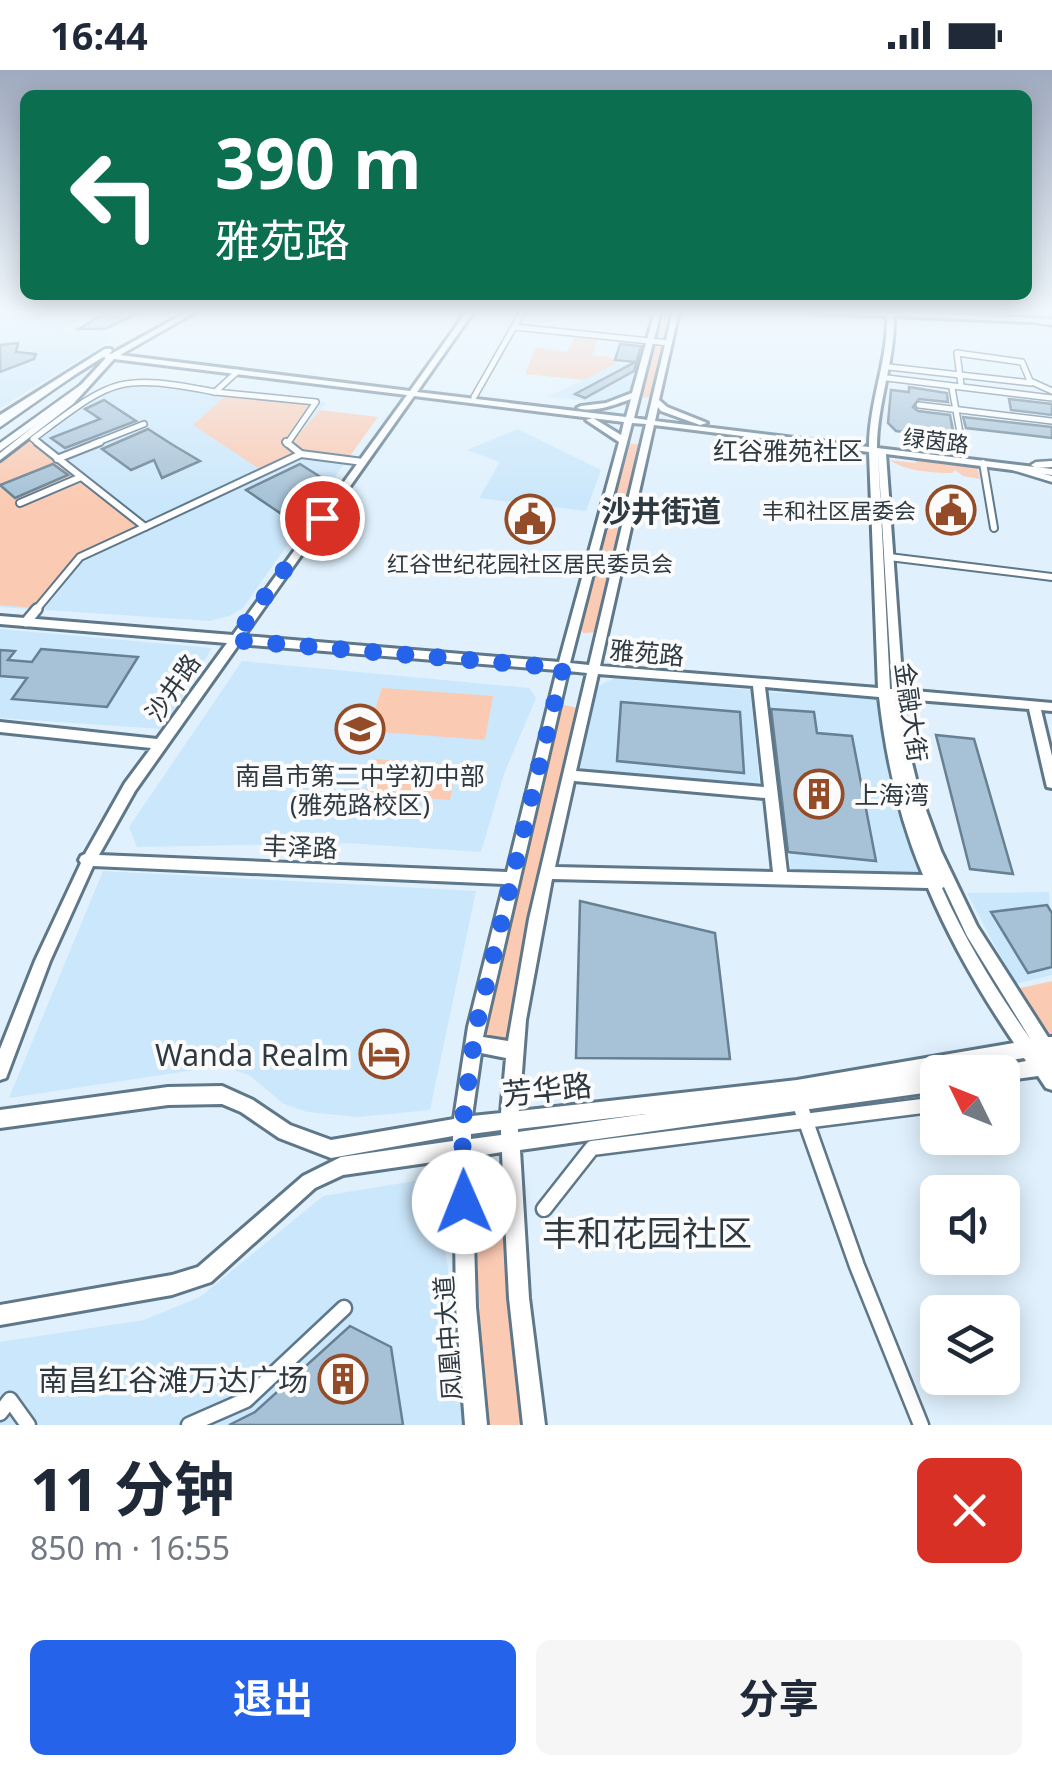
<!DOCTYPE html>
<html lang="zh">
<meta charset="utf-8">
<style>
body{margin:0;font-family:"Noto Sans","Noto Sans SC",sans-serif;background:#f6f6f7;color:#1f2937;height:100vh;display:flex;flex-direction:column;font-size:38px;white-space:nowrap}
*{box-sizing:border-box;margin:0}
p{font-size:32px;color:#747a83}
.icon{flex:none;width:55px;height:55px;fill:none;stroke:currentColor;stroke-width:2;stroke-linecap:round;stroke-linejoin:round}
.map{position:relative;height:1355px;overflow:hidden}
.drawer{display:flex;flex-direction:column;background:#fff;flex:1}
.drawer>*{flex:none}
.guide{position:absolute;left:20px;top:20px;width:1012px;height:210px;border-radius:15px;box-shadow:0 5px 25px #0003;background:#0b6e4f;color:#fff;overflow:hidden}
.needle{width:65px;rotate:313deg}
.tools{position:absolute;left:920px;top:985px;display:grid;gap:20px}
.tools a{display:grid;place-items:center;width:100px;height:100px;border-radius:15px;background:#fff;box-shadow:0 5px 25px #0003;font-size:50px}
.pin{position:absolute;display:grid;place-items:center;width:85px;height:85px;color:#fff;margin:-42px;border:5px solid #fff;border-radius:50%;box-shadow:0 2px 10px #0007}
.me{position:absolute;width:110px;margin:-55px;rotate:359deg;stroke-linejoin:round;filter:drop-shadow(0 0 8px #0008)}
.turn{display:flex;align-items:center;gap:35px;height:210px;padding:0 30px;font-size:45px}
.turn .icon{width:130px;height:130px;stroke-width:2.5}
.turn b{display:block;font-size:70px;line-height:85px}
.round{display:grid;place-items:center;flex:none;width:105px;height:105px;border-radius:15px;background:#f6f6f7}
.head{display:flex;align-items:center;justify-content:space-between;height:170px;padding:0 30px}
h1{font-size:60px;font-weight:700;line-height:75px}
.cta{display:flex;gap:20px;margin-top:auto;padding:20px 30px}
.cta a{flex:1;height:115px;border-radius:15px;background:#2563eb;color:#fff;font-size:40px;font-weight:700;line-height:115px;text-align:center}
.cta a+a{background:#f6f6f7;color:#1f2937}
.status{display:flex;justify-content:space-between;align-items:center;height:70px;padding:0 50px;background:#fff;direction:ltr}
.status svg{height:28px;fill:currentColor}
.map>svg:first-child{display:block}
.built{fill:#cbe7fb}
.green{fill:#fbcab3}
.building{fill:#a7c2d6;stroke:#678092;stroke-width:2.5}
.lines{fill:none;stroke-linecap:round;stroke-linejoin:round}
.street-far3-casing{stroke:#5e7789;stroke-width:8}
.street-far2-casing{stroke:#5e7789;stroke-width:10}
.street-far1-casing{stroke:#5e7789;stroke-width:14}
.street-casing{stroke:#5e7789;stroke-width:19}
.secondary-casing{stroke:#5e7789;stroke-width:6}
.primary-casing{stroke:#5e7789;stroke-width:5}
.highway-casing{stroke:#5e7789;stroke-width:5}
.street-far3{stroke:#fff;stroke-width:5}
.street-far2{stroke:#fff;stroke-width:6}
.street-far1{stroke:#fff;stroke-width:9}
.street{stroke:#fff;stroke-width:14}
.secondary{fill:#fff;fill-rule:evenodd}
.primary{fill:#fff;fill-rule:evenodd}
.highway{fill:#fff;fill-rule:evenodd}
.route{stroke:#2563eb;stroke-width:18;stroke-dasharray:0 32.4}
.labels{text-anchor:middle;dominant-baseline:central;stroke-width:8;stroke-linejoin:round;paint-order:stroke}
.far-street-label{font-size:22px;fill:#2e3941;stroke:#fbfbfb}
.far-poi-label{font-size:22px;fill:#2e3941;stroke:#fbfbfb;text-anchor:end}
.far-quarter-label{font-size:25px;fill:#2e3941;stroke:#fbfbfb}
.street-label{font-size:25px;fill:#2e3941;stroke:#fbfbfb}
.poi-label{font-size:25px;fill:#2e3941;stroke:#fbfbfb}
.far-district-label{font-size:30px;font-weight:bold;fill:#2e3941;stroke:#fbfbfb}
.near-poi-label{font-size:30px;fill:#2e3941;stroke:#fbfbfb;text-anchor:end}
.near-street-label{font-size:30px;fill:#2e3941;stroke:#fbfbfb}
.near-quarter-label{font-size:35px;fill:#2e3941;stroke:#fbfbfb}
</style>
<div class="status"><b>16:44</b><svg viewBox="0 0 49 12"><path d="M0 12V9h3v3zM5 12V6h3v6zM10 12V3h3v9zM15 12V0h3v12zM26 1h20v11H26zM47 4h2v5h-2z"/></svg></div>
<div class="map">
<svg width="1052" height="1355" viewBox="0 0 1052 1355">
<rect width="100%" height="100%" fill="#e0f1fd"/>
<g class="built">
<path d="M0 241H88L62 259 119 265 0 338Z"/>
<path d="M617 293 639 295 629 324 619 329 601 332 548 327Z"/>
<path d="M146 310 326 333 291 373 347 390 243 538 229 546 210 551 0 537V389L90 323 120 312Z"/>
<path d="M518 359 601 400 586 441 479 428 500 392 467 380Z"/>
<path d="M0 559 212 578 162 659 0 648Z"/>
<path d="M242 591 529 618 536 628 504 704 481 782 346 773 137 777 129 757Z"/>
<path d="M617 607 750 620 760 716 580 700 596 617Z"/>
<path d="M767 622 878 628 889 708 920 802 791 799Z"/>
<path d="M103 801 476 821 430 1040 358 1047 307 1042 284 1034 249 1005 221 996 9 1028Z"/>
<path d="M1049 822 1052 905 1015 914 967 823Z"/>
<path d="M433 1108 474 1355H0V1272L144 1250 200 1227 323 1126Z"/>
</g>
<g class="green">
<path d="M662 244 672 245 653 328 640 327Z"/>
<path d="M576 265 599 267 592 285 609 287 617 293 584 310 525 304 536 277 567 282Z"/>
<path d="M226 325 311 332 282 374 293 382 291 385 261 400 193 355Z"/>
<path d="M320 340 378 347 347 390 307 384 291 373Z"/>
<path d="M29 368 140 457 83 483 34 538 0 535V390Z"/>
<path d="M628 373 642 375 625 444 614 446 610 441Z"/>
<path d="M913 387 977 396 980 409 963 406 955 400 952 403C931 403 906 401 889 390L916 393Z"/>
<path d="M611 454 622 461 598 562 583 563 581 559 606 457Z"/>
<path d="M382 618 493 626 485 670 368 661Z"/>
<path d="M563 635 579 638 512 966 506 972 487 970 484 967 493 905Z"/>
<path d="M374 689 457 695 450 730 365 724Z"/>
<path d="M1052 911V968L1049 969 1016 919Z"/>
<path d="M504 1155 519 1327 524 1355H486L475 1158Z"/>
</g>
<g class="building">
<path d="M143 241 105 259H79L105 243Z"/>
<path d="M18 273 16 282 36 284 34 289 0 302V275Z"/>
<path d="M620 274 641 276 634 301 585 328 575 324 635 292 615 290Z"/>
<path d="M909 317 947 323 948 332 919 329 913 337 918 341 950 345 955 371 944 369V376L913 372V363L896 361 888 353 891 320 909 322Z"/>
<path d="M1009 329 1052 334V345L1011 340Z"/>
<path d="M104 330 136 351 65 378 51 368 100 349 85 339Z"/>
<path d="M963 347 1052 357V368L966 358Z"/>
<path d="M148 359 173 375 200 391 162 408 154 390 131 400 102 379Z"/>
<path d="M53 394 68 405 15 428 0 415Z"/>
<path d="M300 394 330 413 313 421 318 424 280 443 246 420Z"/>
<path d="M41 579 138 587 107 637 12 629 27 608 0 606V580L15 581 8 590 32 592Z"/>
<path d="M621 632 740 642 744 703 617 691Z"/>
<path d="M771 639 814 642 817 663 852 666 876 791 788 782Z"/>
<path d="M936 665 974 669 1013 804 970 799Z"/>
<path d="M580 831 715 863 730 989 576 988Z"/>
<path d="M1047 835 1052 843V897L1028 903 991 842Z"/>
<path d="M350 1256 391 1277 403 1355H229L255 1342Z"/>
</g>
<g class="lines">
<g class="street-far3-casing">
<g id="street-far3">
<path d="M515 257 669 273"/>
<path d="M889 297 1031 313"/>
<path d="M887 308 1052 328"/>
<path d="M961 315 957 283 1022 292 1030 311 1052 321"/>
<path d="M952 318 962 374"/>
<path d="M215 322 316 332 287 374"/>
<path d="M215 322 237 302"/>
<path d="M474 327 523 241"/>
<path d="M919 335 1052 351"/>
<path d="M40 374 33 369C114 309 115 303 215 322"/>
<path d="M93 374 144 354"/>
</g>
</g>
<g class="street-far2-casing">
<g id="street-far2">
<path d="M37 372 145 457 301 384 286 372"/>
<path d="M962 372 964 386"/>
<path d="M301 384 363 392"/>
<path d="M57 389 100 372"/>
<path d="M983 393 994 458"/>
<path d="M20 433 81 407"/>
<path d="M889 487 1052 507"/>
<path d="M35 541 80 487 145 457"/>
</g>
</g>
<g class="street-far1-casing">
<path id="street-far1" d="M26 552 37 539"/>
</g>
<g class="street-casing">
<g id="street">
<path d="M1002 1026 1010 1025"/>
<path d="M799 1032 857 1196 921 1355"/>
<path d="M544 1139 592 1078 938 1034"/>
<path d="M0 1343 10 1330 28 1355"/>
<path d="M189 1355 246 1330 344 1238"/>
</g>
</g>
<g class="secondary-casing">
<path id="secondary" d="M189 241H197L120 285 410 321 467 241H474L417 322 626 347 631 329C614 335 594 343 577 338L581 336 606 333 632 323 655 241H661L634 348 647 350 673 241H679L659 330 667 337 707 353 700 355 661 341 658 337 655 351 869 377C869 332 888 290 887 246L813 243 810 241H893L1052 249V253L894 246C895 291 877 333 877 378L1052 399V405L886 384 903 620 1052 633V641L1041 640 1052 686V718L1047 717 1046 713 1029 639 904 629 907 673 919 721 941 781 977 856 1048 967H1052V1020L1046 1018 1038 1006 1002 1011V1002H994L996 997 1026 991 1024 988 924 1005 938 1004V1021L520 1080 529 1228 545 1355H523L509 1228 504 1131 473 1139 476 1237 487 1355H465L456 1237 454 1089 343 1105 315 1118 211 1212 172 1225 0 1255V1235L172 1205 198 1197 303 1106 341 1087 453 1071V1066L331 1088 279 1068 241 1042 222 1034 168 1035 0 1058V1040L168 1017 222 1016 253 1030 290 1055 331 1070 454 1049 468 957 504 814 93 796 50 891 6 1008 0 1010V979L35 891 81 793 79 790 81 786 85 784 125 713 151 678 0 662V652L157 669 227 573 0 554V546L233 565 407 325 114 289 73 334 0 390V383L67 330 106 288 103 287 3 350H0V345L105 279H111L112 281 109 284H111ZM414 326 624 352 621 365 593 348 586 350 619 372 559 592 244 566ZM632 353 646 354 589 595 570 593ZM654 355 869 382 878 618 600 596ZM878 383 892 619H890ZM239 574 557 600 507 802 99 785 135 721ZM568 601 587 603 529 849 508 971 483 967ZM598 604 753 616 764 717 576 701ZM765 617 879 627C886 689 899 748 923 805L787 802ZM574 711 765 728 773 802 555 797ZM552 809 928 818C951 873 981 924 1014 973L797 1010 519 1041 526 950ZM944 817 967 866 1031 970C998 923 966 872 942 818ZM481 983 506 988 501 1043 472 1046ZM646 1044 518 1062V1059ZM501 1060V1065L471 1069V1064ZM502 1082 503 1112 473 1120 472 1087Z"/>
</g>
<g class="primary-casing">
<g id="primary">
<path d="M1041 249 1052 251V255L1038 253 1037 251Z"/>
<path d="M1052 391V397L1036 398 1031 395 1036 392Z"/>
<path d="M1009 395 1052 406V412L1009 399Z"/>
</g>
</g>
<g class="highway-casing">
<g id="highway">
<path d="M70 301 75 304 73 306 0 357V349Z"/>
<path d="M82 314 87 317 85 319 0 381V373Z"/>
</g>
</g>
<use href="#street-far3" class="street-far3"/>
<use href="#street-far2" class="street-far2"/>
<use href="#street-far1" class="street-far1"/>
<use href="#street" class="street"/>
<use href="#secondary" class="secondary"/>
<use href="#primary" class="primary"/>
<use href="#highway" class="highway"/>
</g>
<linearGradient id="sky" x2="0" y2="1"><stop stop-color="#a0aabf"/><stop offset="0.56" stop-color="#f1f9fe"/><stop offset="1" stop-color="#f1f9fe" stop-opacity="0"/></linearGradient>
<rect width="1052" height="431" fill="url(#sky)"/>
<g class="lines">
<path class="route" d="M322 448 233 570 563 598 476 957 462 1056 464 1132"/>
</g>
<defs>
<g id="civic-ring" transform="scale(2.5)"><circle r="9.5" fill="#fbfbfb" stroke="#934c27" stroke-width="1.5"/><path d="M-.6-6.5H3V-4.5H.6V-3L4-1V1h2V6H-6V1h2V-1L-.6-3ZM-1.2 2.5V6h2.4V2.5Z" fill="#934c27"/></g>
<g id="school-ring" transform="scale(2.5)"><circle r="9.5" fill="#fbfbfb" stroke="#934c27" stroke-width="1.5"/><path d="M0-5L7-2L0 1L-7-2ZM-4 1L0 2.5L4 1V4Q0 6-4 4Z" fill="#934c27"/></g>
<g id="building-ring" transform="scale(2.5)"><circle r="9.5" fill="#fbfbfb" stroke="#934c27" stroke-width="1.5"/><path d="M-4-6H4V6H1V3H-1V6H-4ZM-2.5-4.3h1.7v1.8h-1.7ZM.8-4.3h1.7v1.8H.8ZM-2.5-1h1.7V.8h-1.7ZM.8-1h1.7V.8H.8Z" fill="#934c27"/></g>
<g id="hotel-ring" transform="scale(2.5)"><circle r="9.5" fill="#fbfbfb" stroke="#934c27" stroke-width="1.5"/><path d="M-6-4.5h1.5V1H6V5H4.5V3h-9V5H-6ZM-4 0a1.8 1.8 0 1 1 3.6 0ZM.5 0V-2.5h3Q6-2.5 6 0Z" fill="#934c27"/></g>
</defs>
<g fill-rule="evenodd">
<use href="#civic-ring" x="951" y="440"/>
<use href="#civic-ring" x="530" y="449"/>
<use href="#school-ring" x="360" y="659"/>
<use href="#building-ring" x="819" y="724"/>
<use href="#hotel-ring" x="384" y="984"/>
<use href="#building-ring" x="343" y="1309"/>
</g>
<g class="labels">
<g class="far-street-label">
<text transform="translate(936 370) rotate(7)">绿茵路</text>
</g>
<g class="far-poi-label">
<text x="916" y="440">丰和社区居委会</text>
<text x="530" y="493" text-anchor="middle">红谷世纪花园社区居民委员会</text>
</g>
<g class="far-quarter-label">
<text x="788" y="380">红谷雅苑社区</text>
</g>
<g class="street-label">
<text transform="translate(647 582) rotate(5)">雅苑路</text>
<text transform="translate(172 617) rotate(-55)">沙井路</text>
<text transform="translate(912 642) rotate(82)">金融大街</text>
<text transform="translate(300 776) rotate(2)">丰泽路</text>
<text transform="translate(447 1268) rotate(-94)">凤凰中大道</text>
</g>
<g class="poi-label">
<text x="360" y="705">南昌市第二中学初中部<tspan x="360" dy="29">(雅苑路校区)</tspan></text>
<text x="854" y="724" text-anchor="start">上海湾</text>
</g>
<g class="far-district-label">
<text x="661" y="440">沙井街道</text>
</g>
<g class="near-poi-label">
<text x="349" y="984">Wanda Realm</text>
<text x="308" y="1309">南昌红谷滩万达广场</text>
</g>
<g class="near-street-label">
<text transform="translate(547 1019) rotate(-6)">芳华路</text>
</g>
<g class="near-quarter-label">
<text x="647" y="1162">丰和花园社区</text>
</g>
</g>
</svg>
<div class="tools">
<a><svg class="needle" viewBox="-14 -14 28 28"><path d="M0-13l5 13h-10z" fill="#e53935"/><path d="M0 13l5-13h-10z" fill="#747a83"/></svg></a>
<a><svg class="icon" aria-label="sound" viewBox="0 0 24 24"><path d="M4 9h4l5-4v14l-5-4H4zM17 9q2 3 0 6"/></svg></a>
<a><svg class="icon" aria-label="layers" viewBox="0 0 24 24"><path d="M12 4l9 5-9 5-9-5zM3 14l9 5 9-5"/></svg></a>
</div>
<div class="pin" style="left:322px;top:448px;background:#d93025"><svg class="icon" aria-label="arrive" viewBox="0 0 24 24"><path d="M6 21V4h12l-3 4 3 4H6"/></svg></div>
<svg class="me" style="left:464px;top:1132px" viewBox="-20 -20 40 40"><circle r="19" fill="#fff"/><path d="M0-13L10 11 0 6-10 11z" fill="#2563eb"/></svg>
<div class="guide">
<div class="turn"><svg class="icon" aria-label="left" viewBox="0 0 24 24"><path d="M17 20v-9H6M10 6l-5 5 5 5"/></svg><div><b>390 m</b>雅苑路</div></div>
</div>
</div>
<section class="drawer">
<div class="head"><div><h1>11 分钟</h1><p>850 m · 16:55</p></div><a class="round" style="background:#d93025;color:#fff"><svg class="icon" aria-label="close" viewBox="0 0 24 24"><path d="M6 6l12 12M18 6L6 18"/></svg></a></div>
<div class="cta"><a>退出</a><a>分享</a></div>
</section>
